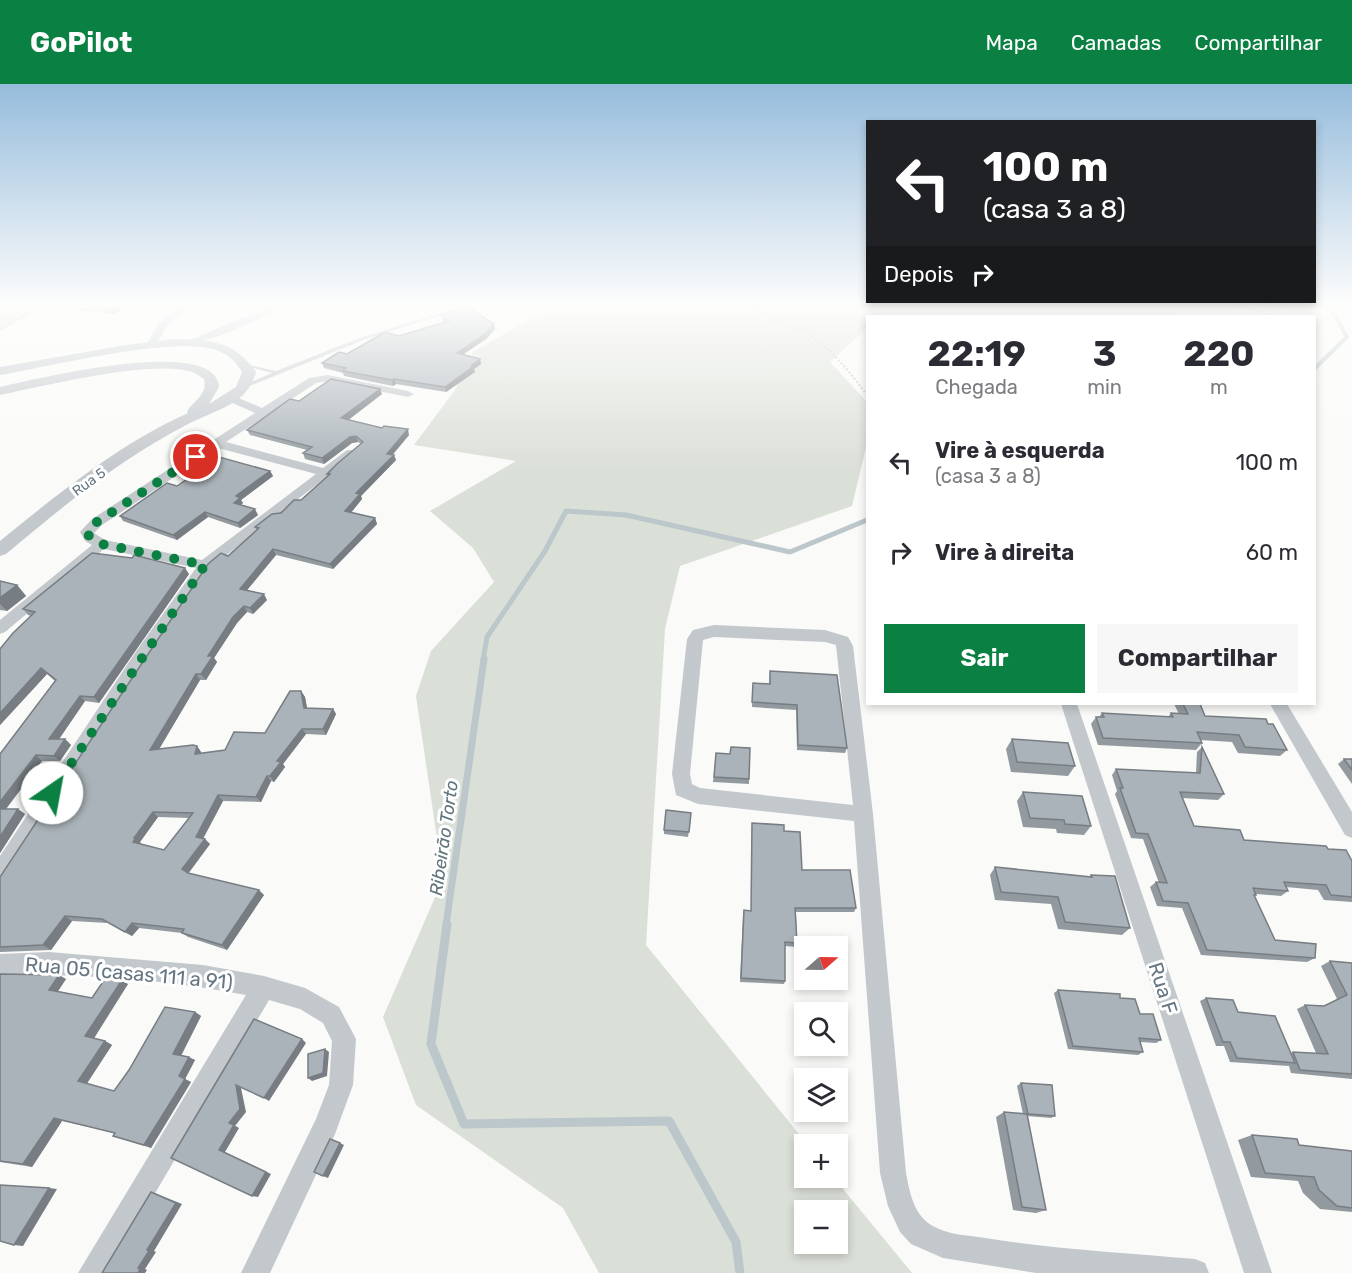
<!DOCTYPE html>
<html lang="pt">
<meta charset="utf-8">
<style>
body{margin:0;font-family:Rubik,sans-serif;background:#f7f7f7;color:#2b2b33;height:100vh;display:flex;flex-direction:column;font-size:22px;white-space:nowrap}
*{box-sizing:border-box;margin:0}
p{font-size:20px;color:#7c7c81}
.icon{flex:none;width:33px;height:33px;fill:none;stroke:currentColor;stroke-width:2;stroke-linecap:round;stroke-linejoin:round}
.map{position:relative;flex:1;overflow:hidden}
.details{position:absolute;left:866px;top:231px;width:450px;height:390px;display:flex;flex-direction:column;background:#fff;border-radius:0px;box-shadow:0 3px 9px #0003}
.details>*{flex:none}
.top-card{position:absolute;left:866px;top:36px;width:450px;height:183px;border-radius:0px;box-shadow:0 3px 9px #0003;background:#202124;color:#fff;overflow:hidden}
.needle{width:39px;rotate:70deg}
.tools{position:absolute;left:794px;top:852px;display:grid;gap:12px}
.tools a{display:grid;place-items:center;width:54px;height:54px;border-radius:0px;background:#fff;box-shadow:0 3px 9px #0003;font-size:30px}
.pin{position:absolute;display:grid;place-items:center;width:51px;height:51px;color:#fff;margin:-26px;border:3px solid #fff;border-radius:50%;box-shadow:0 2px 6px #0007}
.me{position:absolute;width:66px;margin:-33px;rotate:33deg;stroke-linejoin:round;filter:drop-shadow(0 0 4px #0008)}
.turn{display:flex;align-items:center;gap:21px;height:126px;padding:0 18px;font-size:27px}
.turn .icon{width:78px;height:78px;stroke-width:2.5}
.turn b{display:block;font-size:42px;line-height:51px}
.then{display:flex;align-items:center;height:57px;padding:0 18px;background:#0003;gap:12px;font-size:22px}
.eta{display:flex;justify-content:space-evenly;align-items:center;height:102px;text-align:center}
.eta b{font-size:36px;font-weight:700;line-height:42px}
.primary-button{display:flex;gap:12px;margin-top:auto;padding:12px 18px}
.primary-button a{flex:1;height:69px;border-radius:0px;background:#0b8043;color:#fff;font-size:24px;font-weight:700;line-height:69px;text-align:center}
.primary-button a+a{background:#f7f7f7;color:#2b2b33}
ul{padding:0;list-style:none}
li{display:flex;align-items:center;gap:18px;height:90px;padding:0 18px}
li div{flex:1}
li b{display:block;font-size:22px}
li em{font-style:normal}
header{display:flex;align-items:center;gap:36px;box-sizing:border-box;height:84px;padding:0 30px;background:#0b8043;color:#fff}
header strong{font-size:28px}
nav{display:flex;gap:33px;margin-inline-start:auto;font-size:21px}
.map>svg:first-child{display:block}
.green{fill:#dadfd7;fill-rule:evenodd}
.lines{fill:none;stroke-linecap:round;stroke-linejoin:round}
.stream-far3{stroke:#bbc7cb;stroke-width:4}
.stream-far2{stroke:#bbc7cb;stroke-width:5}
.stream-far1{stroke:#bbc7cb;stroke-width:7}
.stream{stroke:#bbc7cb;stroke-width:9}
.path{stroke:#bbbfc2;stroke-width:2;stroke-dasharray:2 2;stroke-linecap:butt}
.service{fill:#c3c8cc;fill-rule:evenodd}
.minor{fill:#c3c8cc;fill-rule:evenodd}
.tertiary{fill:#c3c8cc;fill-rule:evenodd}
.wall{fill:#929a9f;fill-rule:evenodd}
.shaded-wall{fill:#777d82}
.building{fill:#aab3b9;stroke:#777d82;stroke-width:1.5;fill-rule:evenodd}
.route{stroke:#0b8043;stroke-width:10;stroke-dasharray:0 18}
.labels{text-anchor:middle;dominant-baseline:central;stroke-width:6;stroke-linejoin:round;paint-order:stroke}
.far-street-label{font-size:14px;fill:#657683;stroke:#fff}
.water-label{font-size:18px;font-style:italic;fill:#60757c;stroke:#fff}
.near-street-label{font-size:20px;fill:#657683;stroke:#fff}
</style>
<header>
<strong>GoPilot</strong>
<nav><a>Mapa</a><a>Camadas</a><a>Compartilhar</a></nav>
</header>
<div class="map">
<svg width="1352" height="1189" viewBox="0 0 1352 1189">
<rect width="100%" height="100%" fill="#fafaf8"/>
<g class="green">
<path d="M0 221H39L0 244Z"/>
<path d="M540 221H1182L1192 224 1175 232H867V244L830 278 867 318V359L852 422 680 482 665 545 646 861 807 1060H804V1094H834L912 1189H599L563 1124 416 1021 383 933 443 795 416 612 431 567 494 498 473 464 430 427 516 377 414 361 455 306 473 268 546 226ZM804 1126H837V1160H804Z"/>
<path d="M1277 221H1352V228L1314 224 1292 228Z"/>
</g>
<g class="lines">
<path class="stream-far3" d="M1314 285 1347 253 1329 221"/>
<path class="stream-far2" d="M483 576 487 553 545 467 566 427 626 431 790 468 867 436"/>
<path class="stream-far1" d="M446 841 484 575"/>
<path class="stream" d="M447 840 431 960 464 1040 669 1037 736 1158 740 1189"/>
<g class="path">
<path d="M751 221C766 234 784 237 801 246 829 261 848 286 867 311"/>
<path d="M1209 221 1220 232"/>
</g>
<g class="service">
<path d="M40 221H46L0 247V244Z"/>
<path d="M467 221H474L366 255 247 303 242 302 272 289 245 282V280L276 287 362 253Z"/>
<path d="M1233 221H1241L1275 232H1270Z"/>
</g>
<g class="minor">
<path d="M181 221H192L166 243 155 263H147L146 261 159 239Z"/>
<path d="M271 221H284C272 231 194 266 184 259Z"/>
<path d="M328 291 408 307 414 310 408 313 328 297 316 299 226 358 323 384 347 366H355L357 369 210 484 149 574 7 796 0 798V772L137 566 196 484 104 465 5 548 0 550V536L92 461 85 457 80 448 92 435 255 329 226 316V312H234L262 324 309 294ZM218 364 316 390 202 476 105 456 94 449 102 441Z"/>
<path d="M714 541 825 546 848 553 853 562 873 730 906 1089C910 1109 913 1129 931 1141 947 1151 967 1151 985 1154 1054 1165 1125 1169 1195 1175L1205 1179 1209 1189H1036L943 1174 911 1160 900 1148 888 1122 880 1089 854 737 698 720 676 711 672 690 687 555 693 546ZM714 553 825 558 836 561 853 721 700 704 692 700 690 690 703 556Z"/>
<path d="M1061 620H1077L1272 1189H1244Z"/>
<path d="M1270 620H1287L1352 728V754L1345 751Z"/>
<path d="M49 868 203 881 264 892 305 904 339 923 356 955 353 1001 335 1050 270 1189H241L316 1035 329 1001 332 957 323 939 300 925 269 916 108 1189H78L246 911C166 896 82 889 0 892V870Z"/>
</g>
<path class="tertiary" d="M175 255C212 256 233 256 256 288 248 320 216 326 190 339 123 373 63 422 6 470L0 472V457C58 410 119 360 188 329L187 327C195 316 208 310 204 295 201 293 196 289 192 288 152 275 44 302 0 311V303C33 296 216 250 219 303L209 320 236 303 242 288C236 278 230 272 219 267 178 250 48 283 0 291V283L126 261Z"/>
</g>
<g class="wall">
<path d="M73 221H128L114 230 76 226Z"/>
<path d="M193 221H222L215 225 193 223Z"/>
<path d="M440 231 495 245 486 255 463 270 480 275 481 280 474 285 475 288 446 308 396 300 393 302 344 292 343 289 324 284 322 279 399 252 444 238 442 236Z"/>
<path d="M382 310 348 336 409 351 393 370 396 376 361 412 362 415 351 429 375 434 377 440 333 485 276 471 247 506 267 516 253 530 247 528 237 539 214 574 217 578 206 596H200L159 665 197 662 201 668V669L225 666 265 649 301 607 305 613 307 624 333 625 336 630 326 651 306 650 283 680 285 683 274 698 271 697 261 718 223 717 203 755 210 760 188 789 264 811 227 866 188 853 182 849 139 844 132 852 108 839 72 837 51 866 0 868V793L63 737 72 706H67L61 701 228 472 257 447 255 443 301 416 328 392 327 390 361 360 358 358 352 359 324 380 305 375 303 369 307 366 250 351 247 346 299 317ZM158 733 189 734 164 766 141 760 140 758Z"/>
<path d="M270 387 273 392 241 416 243 419 241 421 258 431 240 444 208 433 177 456 123 437 120 432 177 402Z"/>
<path d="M189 490 99 619 85 617 59 655H65L71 661 60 677H42L6 725 25 730 0 769V670L55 597 47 590 0 641V565L31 532 28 531 23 525Z"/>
<path d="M0 497 17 501 26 512 7 527 0 526Z"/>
<path d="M770 587 847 664 845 669 797 666 796 626 752 623 753 599 769 600Z"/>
<path d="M1174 620H1200L1205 632 1268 640 1287 666 1280 672 1238 669 1232 658 1200 656 1202 659 1196 666 1098 661 1091 640 1096 633H1099L1102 629 1168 633 1171 629 1179 630Z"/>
<path d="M1012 655 1075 682 1068 692 1011 688 1006 665Z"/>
<path d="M1202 663 1224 710 1218 716 1182 714 1194 742 1244 756 1328 765 1352 777V818L1324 816 1318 806 1286 803 1288 807 1281 812 1256 810V811L1254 812 1275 856 1315 874 1307 878 1201 871 1182 824 1157 822 1150 803 1156 798 1159 799 1143 755 1131 754 1115 710 1117 707 1112 691 1116 685 1196 689 1197 668Z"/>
<path d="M716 669 730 670 749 695V700L713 698Z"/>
<path d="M1344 675H1352V700L1338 680Z"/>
<path d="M1023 708 1091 742 1084 751 1057 749 1056 745 1023 743 1017 717Z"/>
<path d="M691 734 688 753 664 750V746Z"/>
<path d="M752 739 784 747 802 786 856 824 854 828H796L797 859 796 863 785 862V897L784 900 740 898 743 830 744 826 751 827Z"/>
<path d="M995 783 1089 793 1091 791 1130 844 1122 851 1058 845 1051 820 995 816 990 791Z"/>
<path d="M1330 877 1352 879V995L1291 989 1289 982 1230 978 1224 962H1216L1200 917 1206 914 1238 928 1291 969 1293 968 1316 969 1297 925 1305 921 1324 922 1337 915 1321 882Z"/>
<path d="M0 890 66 895 58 907 92 914 122 896 128 900 93 954 105 957 112 961 86 1000 114 1007 195 928 201 932 181 971 195 976 185 995 191 998 151 1064 113 1052 115 1049 62 1037 32 1083 0 1078Z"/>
<path d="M1058 906 1120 914 1140 930 1161 956 1156 959 1140 958 1143 968 1138 971 1068 965 1054 909Z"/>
<path d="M1021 999 1055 1032 1051 1034 1027 1032 1046 1126 1036 1129 1013 1126 996 1033 1004 1028 1023 1030 1017 1002Z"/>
<path d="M1252 1051 1299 1061 1352 1067V1128L1320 1125 1303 1109 1298 1097 1251 1093 1238 1056Z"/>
</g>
<g class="shaded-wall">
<path d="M117 221H128L114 230 111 225Z"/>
<path d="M213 221H222L215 225Z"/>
<path d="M494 240 495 245 486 255 458 274 457 269Z"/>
<path d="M480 275 481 280 474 285 475 288 446 308 445 303Z"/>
<path d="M394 295 396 300 393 302 392 296Z"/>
<path d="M380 305 382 310 343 340 341 334Z"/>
<path d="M408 345 409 351 389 375 394 371 396 376 361 412 362 415 347 433 345 427 356 409Z"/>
<path d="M356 352 358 358 352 359 324 380 322 374 350 353Z"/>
<path d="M270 387 273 392 241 416 243 419 236 424 234 419 236 412Z"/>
<path d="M255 425 258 431 240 444 238 439Z"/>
<path d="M205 428 208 433 177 456 173 451Z"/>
<path d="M375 434 377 440 333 485 330 480Z"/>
<path d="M273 465 276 471 243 511 240 505Z"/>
<path d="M185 484 189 490 99 619 94 613Z"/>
<path d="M17 501 26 512 7 527 0 520V514Z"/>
<path d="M264 510 267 516 253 530 250 524Z"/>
<path d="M244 522 247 528 237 539 214 574 217 578 206 596 201 590 208 572 233 533Z"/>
<path d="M41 584 47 590 0 641V629Z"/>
<path d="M196 590 200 596 155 672 150 666Z"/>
<path d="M301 607 305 613 308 629 304 624Z"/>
<path d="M80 612 85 617 55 661 49 655Z"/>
<path d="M333 625 336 630 326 651 323 645Z"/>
<path d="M302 645 306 650 283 680 285 683 274 698 270 692 277 677Z"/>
<path d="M65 655 71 661 60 677 54 672Z"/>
<path d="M197 662 201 668 199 675 195 670Z"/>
<path d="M36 671 42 677 2 730 0 728V718Z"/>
<path d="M267 692 271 697 261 718 256 713Z"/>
<path d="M218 711 223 717 201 758 196 753Z"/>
<path d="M18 725 25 730 0 769V753Z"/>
<path d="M153 728 158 733 140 758 141 760 138 764 133 758 134 754Z"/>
<path d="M205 755 210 760 188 790 182 785Z"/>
<path d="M259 806 264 811 227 866 222 861Z"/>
<path d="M65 832 72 837 51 866 43 861Z"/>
<path d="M132 839 139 844 132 852 125 848Z"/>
<path d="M59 891 66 895 56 910 49 906Z"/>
<path d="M122 896 128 900 93 956 85 952Z"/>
<path d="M195 928 201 932 180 974 173 970Z"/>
<path d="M302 955 306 959 269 1017 264 1014Z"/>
<path d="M105 957 112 961 86 1001 78 997Z"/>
<path d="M325 965 329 968 327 992 312 997 308 994Z"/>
<path d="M189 973 195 976 185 995 191 998 151 1064 144 1061Z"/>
<path d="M236 1001 241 1004 246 1028 235 1042 229 1039Z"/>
<path d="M54 1034 62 1037 32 1083 23 1080Z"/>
<path d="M234 1041 239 1044 225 1068 271 1090 258 1113 252 1112 219 1066Z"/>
<path d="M340 1059 344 1061 328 1094 323 1092Z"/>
<path d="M49 1104 57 1105 23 1162 14 1161Z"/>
<path d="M151 1108 157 1110 182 1120 154 1167 156 1168 145 1185 147 1186 145 1189H138Z"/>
</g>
<g class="building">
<path d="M77 221H117L111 225Z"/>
<path d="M467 223 494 240 485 250 457 269 480 275 471 282H474L445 303 394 295 392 296 343 287 346 284 322 279 339 268 347 270 385 248 399 252 449 237 440 231Z"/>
<path d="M331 295 380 305 341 334 382 344 384 342 408 345 387 370 394 371 356 409 360 410 345 427 375 434 330 480 273 465 240 505 264 510 250 524 244 522 233 533 208 572H213L201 590H196L150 666 193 661 197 662 195 670 225 666 234 648 265 649 290 607H301L304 624 333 625 323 645H302L277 677 281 678 270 692H267L256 713 218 711 196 753 205 755 182 785 188 789 259 806 222 861 182 849 184 845 132 839 125 848 102 835 65 832 43 861 0 863V793L39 734 63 737 74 701H61L208 480 221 469 228 472 259 444 255 443 272 430 281 429 294 416H301L330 390H327L338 379 363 358 356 352 350 353 322 374 303 369 312 363 247 346 290 315 299 317ZM153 728 193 729 164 766 133 758 136 754H134Z"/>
<path d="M219 373 270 387 236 412 240 414 234 419 255 425 238 439 205 428 173 451 120 432 167 399 177 402Z"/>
<path d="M92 469 132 474 134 471 185 484 94 613 80 612 49 655H65L54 672 36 671 0 718V670L56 596 41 584 0 629V565L13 549 35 528 23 525Z"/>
<path d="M0 497 17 501 0 514Z"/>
<path d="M770 587 837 591 847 664 798 661 797 621 752 618 753 599 770 600Z"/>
<path d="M1183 620H1200L1205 632 1266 635 1268 640H1273L1287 666 1245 663 1239 651 1197 648 1202 659 1103 654 1096 633H1104L1102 629 1173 633 1171 629 1188 630Z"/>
<path d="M1012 655 1068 659 1075 682 1017 678Z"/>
<path d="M731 663 750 664 749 695 714 693 716 669 730 670Z"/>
<path d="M1202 663 1224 710 1180 708 1194 742 1240 746 1244 756 1326 762 1328 765 1346 766 1352 777V813L1331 811 1326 801 1284 798 1288 807 1253 804 1256 811H1254L1275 856 1316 860 1315 874 1207 866 1188 819 1163 817 1156 798 1167 799 1148 750 1136 749 1120 704H1123L1116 685 1200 689Z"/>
<path d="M1344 675H1352V686Z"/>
<path d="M1023 708 1082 712 1091 742 1065 740 1064 736 1030 734Z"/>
<path d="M0 725H18L0 753Z"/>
<path d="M666 726 691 729 689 748 664 746Z"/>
<path d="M752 739 784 741V747L800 748 802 786H850L856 824H795L797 859 785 858V897L741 894 744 826 751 827Z"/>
<path d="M995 783 1092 793 1091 791 1115 792 1130 844 1065 838 1058 813 1001 808Z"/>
<path d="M1330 877 1352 879V990L1300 986 1293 968 1328 970 1305 921 1324 922 1347 911Z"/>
<path d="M0 890 59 891 49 906 92 914 106 893 122 896 85 952 105 957 78 997 114 1007 129 986 165 923 195 928 173 970 189 973 179 992 185 995 144 1061 113 1052 115 1049 54 1034 23 1080 0 1077Z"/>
<path d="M1058 906 1120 910V914L1135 915 1140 930H1153L1161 956 1139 954 1143 968 1073 962Z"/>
<path d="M1206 914 1233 916 1238 928 1275 932 1295 979 1237 974 1230 958H1223Z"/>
<path d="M254 935 302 955 264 1014 236 1001 240 1025 229 1039 234 1041 219 1066 266 1088 252 1112 171 1074Z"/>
<path d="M325 965 323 989 308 994V970Z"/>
<path d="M1021 999 1052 1001 1055 1032 1028 1030Z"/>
<path d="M1004 1028 1027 1030 1046 1126 1022 1123Z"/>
<path d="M1252 1051 1297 1055 1299 1061 1352 1067V1124L1337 1122 1319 1106 1314 1093 1265 1089Z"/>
<path d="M330 1055 340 1059 323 1092 314 1088Z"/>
<path d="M0 1101 49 1104 14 1161 0 1157Z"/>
<path d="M151 1108 176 1119 147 1166 149 1167 138 1184 140 1185 138 1189H102Z"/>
</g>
<linearGradient id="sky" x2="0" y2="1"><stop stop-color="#96bcdc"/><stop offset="0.57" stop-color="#fdfdfc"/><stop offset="1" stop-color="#fdfdfc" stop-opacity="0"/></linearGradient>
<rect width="1352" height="388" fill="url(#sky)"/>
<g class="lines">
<path class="route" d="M52 709C102 632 154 557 205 481L101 460 90 454 87 448 97 438 196 373"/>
</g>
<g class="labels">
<g class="far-street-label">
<text transform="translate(89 398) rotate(-36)">Rua 5</text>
</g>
<g class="water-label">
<text transform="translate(444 754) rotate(-82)">Ribeirão Torto</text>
</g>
<g class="near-street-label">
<text transform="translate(129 889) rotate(5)">Rua 05 (casas 111 a 91)</text>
<text transform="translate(1163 904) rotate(72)">Rua F</text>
</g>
</g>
</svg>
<div class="tools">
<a><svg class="needle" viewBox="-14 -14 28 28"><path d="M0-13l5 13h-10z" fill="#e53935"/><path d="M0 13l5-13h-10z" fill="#7c7c81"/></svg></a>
<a><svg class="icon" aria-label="search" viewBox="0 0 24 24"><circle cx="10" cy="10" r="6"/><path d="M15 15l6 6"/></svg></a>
<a><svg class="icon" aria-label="layers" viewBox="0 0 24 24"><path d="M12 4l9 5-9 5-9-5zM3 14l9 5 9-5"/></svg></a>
<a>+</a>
<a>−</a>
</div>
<div class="pin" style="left:196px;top:373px;background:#d93025"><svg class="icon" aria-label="arrive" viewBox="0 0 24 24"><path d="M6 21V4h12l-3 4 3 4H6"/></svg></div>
<svg class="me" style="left:52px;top:709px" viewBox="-20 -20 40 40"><circle r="19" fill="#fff"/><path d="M0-13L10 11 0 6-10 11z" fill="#0b8043"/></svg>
<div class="top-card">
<div class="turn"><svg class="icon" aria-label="left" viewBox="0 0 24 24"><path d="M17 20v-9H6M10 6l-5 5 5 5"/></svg><div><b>100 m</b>(casa 3 a 8)</div></div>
<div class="then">Depois<svg class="icon" aria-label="right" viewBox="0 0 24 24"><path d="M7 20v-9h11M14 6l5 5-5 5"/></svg></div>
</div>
<section class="details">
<div class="eta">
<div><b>22:19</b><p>Chegada</p></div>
<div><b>3</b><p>min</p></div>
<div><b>220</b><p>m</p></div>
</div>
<ul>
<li><svg class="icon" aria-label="left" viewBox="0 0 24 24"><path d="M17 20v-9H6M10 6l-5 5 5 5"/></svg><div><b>Vire à esquerda</b><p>(casa 3 a 8)</p></div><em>100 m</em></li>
<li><svg class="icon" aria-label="right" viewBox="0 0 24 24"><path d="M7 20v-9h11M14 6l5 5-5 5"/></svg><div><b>Vire à direita</b></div><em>60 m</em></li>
</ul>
<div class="primary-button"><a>Sair</a><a>Compartilhar</a></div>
</section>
</div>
